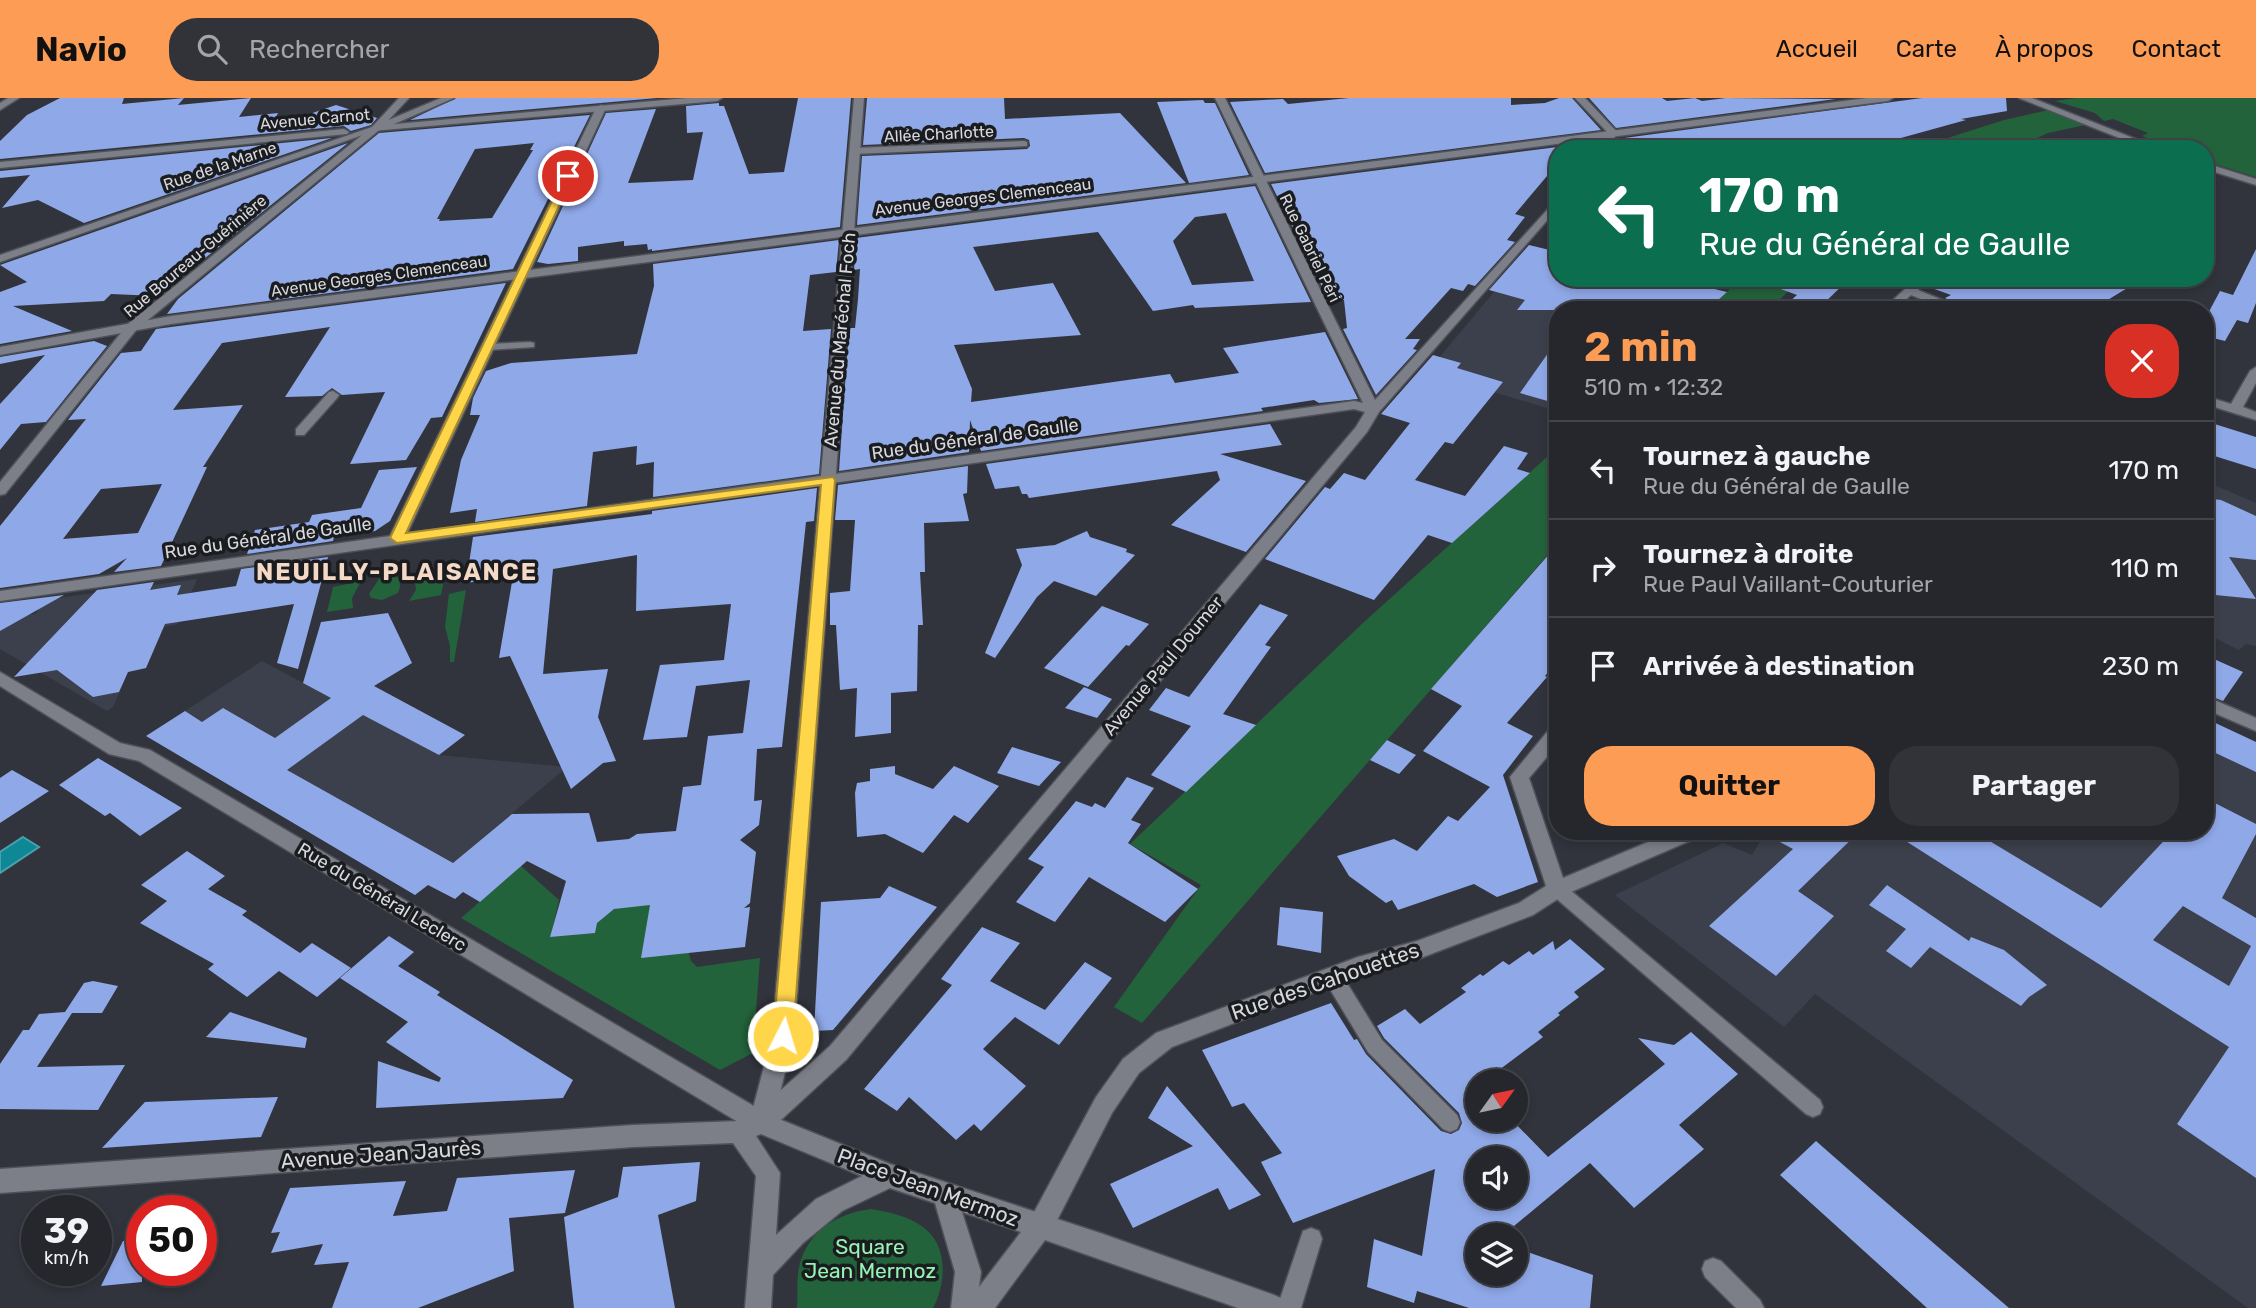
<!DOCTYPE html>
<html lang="fr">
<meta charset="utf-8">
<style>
body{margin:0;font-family:Rubik,sans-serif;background:#313339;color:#f1f3f6;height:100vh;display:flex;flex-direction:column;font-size:26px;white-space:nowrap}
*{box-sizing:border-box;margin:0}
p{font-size:23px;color:#a3a5aa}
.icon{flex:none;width:38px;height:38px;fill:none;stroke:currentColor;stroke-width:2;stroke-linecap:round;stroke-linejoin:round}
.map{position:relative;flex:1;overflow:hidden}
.drawer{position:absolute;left:1549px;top:203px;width:665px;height:539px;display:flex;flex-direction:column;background:#25272d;border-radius:28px;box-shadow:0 4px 10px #0003,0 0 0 2px #424449}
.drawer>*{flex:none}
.guide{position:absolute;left:1549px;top:42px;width:665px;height:147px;border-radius:28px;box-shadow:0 4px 10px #0003,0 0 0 2px #424449;background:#0b6e4f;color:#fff;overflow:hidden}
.needle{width:46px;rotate:57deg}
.tools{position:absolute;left:1465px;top:971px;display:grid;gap:14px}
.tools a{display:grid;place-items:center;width:63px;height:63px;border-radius:50%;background:#25272d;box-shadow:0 4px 10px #0003,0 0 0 2px #424449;font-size:35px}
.speed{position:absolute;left:21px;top:1097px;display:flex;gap:14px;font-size:35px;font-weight:700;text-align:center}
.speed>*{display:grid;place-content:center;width:91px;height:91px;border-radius:50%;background:#25272d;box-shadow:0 4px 10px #0003,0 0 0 2px #424449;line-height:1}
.speed small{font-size:18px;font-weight:400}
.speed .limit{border:10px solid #d22;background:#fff;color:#111}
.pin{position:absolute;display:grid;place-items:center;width:60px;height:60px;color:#fff;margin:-30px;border:4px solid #fff;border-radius:50%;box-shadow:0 2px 7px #0007}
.me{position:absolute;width:77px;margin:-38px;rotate:5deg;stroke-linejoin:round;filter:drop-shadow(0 0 5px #0008)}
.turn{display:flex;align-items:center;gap:24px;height:147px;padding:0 35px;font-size:32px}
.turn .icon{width:91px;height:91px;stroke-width:2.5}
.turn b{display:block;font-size:49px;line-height:60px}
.round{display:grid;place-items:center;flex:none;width:74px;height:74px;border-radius:28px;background:#313339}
.overview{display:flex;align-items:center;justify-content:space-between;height:119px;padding:0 35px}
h1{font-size:42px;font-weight:700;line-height:52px;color:#fd9c55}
.action{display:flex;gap:14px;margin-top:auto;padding:14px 35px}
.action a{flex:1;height:80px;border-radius:28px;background:#fd9c55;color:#111;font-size:28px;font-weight:700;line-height:80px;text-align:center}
.action a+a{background:#313339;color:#f1f3f6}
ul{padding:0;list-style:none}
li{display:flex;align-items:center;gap:21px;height:98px;padding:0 35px;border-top:2px solid #424449}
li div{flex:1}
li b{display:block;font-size:26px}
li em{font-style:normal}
header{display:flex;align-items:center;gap:42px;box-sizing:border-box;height:98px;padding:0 35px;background:#fd9c55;color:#111}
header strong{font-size:33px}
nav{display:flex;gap:38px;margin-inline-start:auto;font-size:24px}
.search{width:490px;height:63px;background:#313339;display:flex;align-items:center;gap:18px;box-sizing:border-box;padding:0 24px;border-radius:28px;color:#a3a5aa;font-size:26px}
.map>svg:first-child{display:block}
.built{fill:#3b404c}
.green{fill:#23633b}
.water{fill:#0e8896;stroke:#4aa0ac;stroke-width:2}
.building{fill:#8fa8e7;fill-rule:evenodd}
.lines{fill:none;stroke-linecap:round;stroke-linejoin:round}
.service-casing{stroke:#4e5157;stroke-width:3}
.minor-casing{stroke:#4e5157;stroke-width:3}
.tertiary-casing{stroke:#4e5157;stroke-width:3}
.secondary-casing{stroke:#4e5157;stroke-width:3}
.service{fill:#7c7f88;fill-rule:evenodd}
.minor{fill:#7c7f88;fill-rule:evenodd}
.tertiary{fill:#7c7f88;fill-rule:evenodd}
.secondary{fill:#7c7f88;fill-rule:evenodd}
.route{fill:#ffd54a;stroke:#a68a30;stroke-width:2}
.labels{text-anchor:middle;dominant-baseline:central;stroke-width:7;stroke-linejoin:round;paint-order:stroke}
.far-street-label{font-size:16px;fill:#d7d9de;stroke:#1b1c1f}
.street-label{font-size:18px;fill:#d7d9de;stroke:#1b1c1f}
.near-street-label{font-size:21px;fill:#d7d9de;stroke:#1b1c1f}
.near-park-label{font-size:21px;fill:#96f3b3;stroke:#1b1c1f}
.district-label{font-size:24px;font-weight:bold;letter-spacing:2px;fill:#f5d9c7;stroke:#1b1c1f}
</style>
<header>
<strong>Navio</strong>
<div class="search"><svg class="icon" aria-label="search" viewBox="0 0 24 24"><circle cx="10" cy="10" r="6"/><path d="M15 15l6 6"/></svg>Rechercher</div>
<nav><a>Accueil</a><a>Carte</a><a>À propos</a><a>Contact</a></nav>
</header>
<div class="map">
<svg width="2256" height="1210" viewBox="0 0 2256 1210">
<rect width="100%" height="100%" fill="#31343c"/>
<g class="built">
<path d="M1494 194 1565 212H1558L1557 313 1427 274Z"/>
<path d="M2205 383 2256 405V548L2246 546 2239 552 2205 535Z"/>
<path d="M197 481 178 526 163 529 146 570 128 574 113 609 107 613 0 551V531L8 520 36 516 44 502Z"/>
<path d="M262 563 439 657 567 669 415 797 146 638Z"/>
<path d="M2205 620 2256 644V1210H2248L1815 896 1784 929 1615 797 1723 745 1752 757 1764 737 1758 733H2205Z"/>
</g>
<g class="green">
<path d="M2076 0H2256V79L2205 63V51H2174L2142 38 2148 35 2113 21 2104 23 2095 15 2055 3Z"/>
<path d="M2048 12 2090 26 2048 35 2014 51H1913L2004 22Z"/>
<path d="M1742 180H1802L1769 212H1707Z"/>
<path d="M1557 350V446L1142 925 1114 909 1201 787 1130 746 1364 524Z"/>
<path d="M446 472 441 497 409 503 416 492 414 478Z"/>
<path d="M389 477H395C401 482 401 488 398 495L382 502 371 500 369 496 379 481Z"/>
<path d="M357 484 360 485 352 500 353 510 327 514 333 489Z"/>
<path d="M466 492 454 564H450V548L445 529 449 496Z"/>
<path d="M521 768 559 802 551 838 614 811 673 797 691 863 697 869 760 860 753 955 720 972 461 820Z"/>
<path d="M871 1111C888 1114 909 1118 923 1129 949 1148 946 1186 933 1210H797C798 1196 796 1179 800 1165 810 1132 838 1115 871 1111Z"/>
</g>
<path class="water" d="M23 739 39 749 0 775V754Z"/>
<g class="building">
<path d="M60 0H124L122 6 184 0 178 7 251 0 239 19 278 15 271 29 336 7 377 20 371 27 351 33 344 28 0 61V43L27 17Z"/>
<path d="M456 0H657L410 22Z"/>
<path d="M798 0H851L840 129 652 153V151L648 152 647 146 624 148V143L578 149V163L548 166 537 164 606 15 656 11 628 85 693 82 703 34 687 35 686 8 719 5V8H724L749 76 784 74Z"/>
<path d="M867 0H1004L1005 21 1120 15 1186 85 857 127 862 58 1027 51 1030 48 1029 42 1024 40 863 47Z"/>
<path d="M1349 0H1511V7L1545 5 1559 0H1572L1601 32 1265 75 1230 4 1283 1 1288 6Z"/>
<path d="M1589 0H1662L1667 3 1695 0 1702 3 1726 0 1836 1 1616 30Z"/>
<path d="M1922 0H2006L2007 13 1961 21 1966 22 1861 51H1628L1613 45 1617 41Z"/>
<path d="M1203 2 1205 5H1215L1249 77 1189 85 1157 4Z"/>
<path d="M590 17 513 171 167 216 178 201 379 35ZM534 45 530 52H533L492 120 439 123 440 121H437L475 51Z"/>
<path d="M332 40 84 125 38 102 2 110 30 77 0 80V73Z"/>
<path d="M348 45 158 198 111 196 104 203 13 208 72 233 0 246V194L27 184 0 167Z"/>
<path d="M1573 47 1570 51H1558V65L1515 116 1525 119 1507 142 1515 144 1475 188 1468 186 1463 193 1451 190 1405 241H1420L1413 251 1417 252 1376 297 1343 231 1347 230 1344 202 1329 203 1271 86Z"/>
<path d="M1255 88 1311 204 1195 210 1193 207 1153 213 1098 134 973 149 995 193 1053 185 1081 237 954 247 972 291 971 304 1170 276 1175 285 1239 275 1223 250 1325 234 1358 301 1319 305 1314 302 1261 310 1263 313 981 353 970 322 969 354 839 373 849 230H855L858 201 860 171 854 172 856 140ZM1226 115 1254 183 1192 187 1173 143 1195 119Z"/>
<path d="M839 142 836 174 810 177 803 233 831 231 819 376 653 399 654 364 636 367 637 348 593 354 587 408 475 424 477 411 450 415 461 362 480 317H470L473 300 486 273 511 265 637 256 654 188 653 166Z"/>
<path d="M1529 147 1558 154V180H1669L1727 194 1707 212H1517L1525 202 1489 192Z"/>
<path d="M2256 151V205L2248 225 2237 222 2225 243 2205 238V221L2220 193 2233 197Z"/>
<path d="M1759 180H1850L1817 212H1780L1797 197 1759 183Z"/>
<path d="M1933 180H2144L2091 212H1969L1945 200 1951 197 1926 188Z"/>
<path d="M506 185 442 319 431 320 406 362 350 366 385 294 342 297 332 290 322 298 285 299 330 229 222 245 173 312 243 307 203 369H207L161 468 114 474 127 460 99 476 0 490V428L86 321 68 322 121 255 141 253 156 231ZM162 386 138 435 63 441 101 391Z"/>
<path d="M1558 241V306L1520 295Z"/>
<path d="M94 243 107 248 46 324 21 326 0 352V306L45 257 0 266V259Z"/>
<path d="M1433 257 1461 265 1457 270 1503 284 1453 346 1445 344 1415 382 1465 398 1504 348 1528 355 1517 371 1530 375 1452 445 1428 437 1374 502 1265 461 1325 389 1330 391 1344 375 1365 382 1410 325 1381 316Z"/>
<path d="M2205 323 2256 339V371L2205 355Z"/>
<path d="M1270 326 1282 347 1220 356 1306 383 1246 454 1171 427 1220 382 1217 373 1029 400 1027 396H1022L1019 388 995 391 986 366Z"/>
<path d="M968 368 967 395 963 396 969 423 924 425 925 474H920L923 527H918L917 593 891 595V635L855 639 857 590 840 592 836 527H830V495L850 493 855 422H835L838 387Z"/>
<path d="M417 369 390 423 375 433 334 439 333 443 247 456 255 432 309 424 312 417 361 410 379 372Z"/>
<path d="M817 390 814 423 806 424 782 649 757 651 754 703 762 702 759 727 740 742 756 754 750 805 744 810 750 809 745 849 641 860 650 807 614 811 597 825 595 835 550 839 566 783 527 763 480 804 463 794 455 801 428 787 415 797 146 638 185 613 202 624 223 610 275 640 331 600 303 585 321 524 388 515 412 565 374 588 465 637 439 657 363 617 287 672 453 765 512 716 589 715 597 744 629 741 637 736 676 733 683 689 701 687 708 638 743 635 750 582 696 588 687 639 643 642 660 567 724 562 731 506 636 513 637 457 553 471 543 576 608 571 598 619 616 663 603 665 571 691 510 558 499 560 513 478 466 485 473 439 652 416V413Z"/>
<path d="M2205 400 2221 402 2256 418V462L2229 459 2256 501 2205 496Z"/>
<path d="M1087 433 1090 439 1127 451 1126 454 1135 457 1096 498 1054 483 1037 499 995 560 985 555 1022 467 1016 451 1055 447Z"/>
<path d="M1558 446V562L1545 578 1547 579 1507 625 1533 638 1503 677 1538 784 1497 799 1474 786 1398 812 1392 802 1386 805 1349 778 1337 758 1394 741 1417 753 1448 718 1458 723 1490 689 1423 653 1462 608 1431 591Z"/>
<path d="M328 459 298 571 277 565 294 506 165 526 146 570 128 574 119 594 93 599 57 572 14 579 97 492 154 484 150 492 181 487 177 497 236 488 241 471Z"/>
<path d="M64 497 0 533V505Z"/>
<path d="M1260 506 1288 517 1265 547 1271 549 1223 616 1256 627 1186 694 1151 677 1191 628 1149 612 1166 590 1189 599Z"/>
<path d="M1102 508 1149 526 1129 548 1126 547 1088 589 1044 570Z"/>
<path d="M2205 557 2243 574 2223 603 2205 596Z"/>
<path d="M1084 589 1112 601 1097 620 1065 610Z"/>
<path d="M2205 614 2213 617 2209 622 2256 644V674L2205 650Z"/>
<path d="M1387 642 1416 657 1399 676 1370 662Z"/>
<path d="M1012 649 1061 664 1039 688 997 675Z"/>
<path d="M98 660 182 710 140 738 110 715 105 718 59 687Z"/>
<path d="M895 668V676L933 691 954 668 999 688 968 725 954 717 923 755 885 736 857 739 855 695 857 685 870 683V671Z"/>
<path d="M12 672 49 693 0 725V680Z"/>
<path d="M1127 679 1154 690 1131 722 1141 726 1128 745 1198 791 1165 824 1089 779 1055 824 1016 804 1044 769 1028 761 1076 703 1092 709 1095 705 1105 710Z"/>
<path d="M2205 700 2256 726V736L2222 800 2256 820V1080L2177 1026 2229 949 1890 733H1973L2101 810 2173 733H2205ZM2183 808 2251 848 2229 888 2153 842Z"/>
<path d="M1759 733H1860L1798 793 1834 818 1776 878 1709 828 1793 751Z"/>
<path d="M187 753 225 778 208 791 247 813 242 817 300 855 312 845 351 870 317 899 279 873 247 899 208 871 214 866 140 825 167 803 141 787Z"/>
<path d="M1887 787 1969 843 1971 839 2004 852 2047 887 2029 899 2021 908 1930 849 1911 870 1886 853 1906 831 1869 807Z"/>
<path d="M889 788 937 809 833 932 814 933 821 804 880 800Z"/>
<path d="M1280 809 1323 814 1321 855 1277 847Z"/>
<path d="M982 829 1020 845 990 883 1045 912 1085 864 1112 880 1059 947 1015 919 983 951 1026 988 981 1033 974 1026 956 1042 909 999 897 1013 864 991 952 887 941 881Z"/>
<path d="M389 838 414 854 398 868 440 894 437 897 573 982 563 1000 376 1010 378 963 439 984 441 980 386 944 408 924 340 880Z"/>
<path d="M1570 841 1605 871 1574 894 1579 899 1558 915 1560 917 1538 934 1543 939 1483 984H1477V1022H1512L1548 1059 1665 966 1638 940 1674 947 1691 934 1738 976 1679 1027 1704 1051 1634 1110 1590 1065 1502 1138H1477V1176H1516V1150L1593 1177 1590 1210H1469L1417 1193 1414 1205 1367 1189 1374 1141 1422 1158 1435 1071 1293 1125 1261 1064 1282 1055 1244 1005 1232 1009 1202 952 1331 905 1354 942 1357 941 1366 956 1441 1033 1451 1036 1459 1032 1462 1025 1459 1015 1384 940 1377 928 1405 911 1420 926 1466 894 1461 890 1480 876 1483 878 1503 863 1509 867 1529 853 1533 857 1553 843 1555 852ZM1477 1060H1516V1099H1477Z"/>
<path d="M93 883 118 888 102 915H72L37 969 125 967 98 1012 0 1011V966L23 932H29L39 916 65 914 84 885Z"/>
<path d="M230 914 307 940 305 950 206 939Z"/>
<path d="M1167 988 1261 1097 1229 1112 1218 1090 1133 1130 1110 1086 1193 1048 1148 1020Z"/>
<path d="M278 999 261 1039 102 1050 145 1004Z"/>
<path d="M1816 1043 1873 1093 2009 1210H1927L1780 1077Z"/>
<path d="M700 1064 696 1103 658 1117 675 1210H574L564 1119 618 1099 623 1069Z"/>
<path d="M575 1072 565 1115 509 1120 514 1173 418 1210H332L349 1164 314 1167 323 1146 271 1155 280 1134 271 1135 290 1090 406 1083 393 1118 447 1113 457 1080Z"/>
<path d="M142 1142V1184L101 1188 123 1143Z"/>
</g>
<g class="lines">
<g class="service-casing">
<g id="service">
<path d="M1024 43 1027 44V48L855 56 851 53 855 50Z"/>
<path d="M530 244 534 245V249L489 252 483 249 489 246Z"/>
<path d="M333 293 339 297 337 300 304 337H296V331L329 294Z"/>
<path d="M1557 784 1563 786 1820 1002 1823 1009 1820 1016 1813 1019 1806 1016 1551 796 1548 791 1551 786Z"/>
<path d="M1332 870 1339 872 1382 942 1457 1017 1460 1024 1457 1031 1450 1034 1443 1031 1368 954 1322 878 1325 872Z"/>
<path d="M1311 1130 1319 1133 1322 1141 1301 1210H1277L1303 1133Z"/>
<path d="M1713 1160 1721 1163 1760 1202 1764 1210H1736L1705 1179 1702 1171 1705 1163Z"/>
</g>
</g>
<g class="minor-casing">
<g id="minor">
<path d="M8 0H19L0 12V5Z"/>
<path d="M1215 0H1225L1375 302 1558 100V110L1379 314 1367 334 846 962 769 1033 761 1036 753 1033 749 1025 753 1017 830 948 1356 329 1365 314 1354 311 0 503V493L390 438 596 10 601 7 606 10 407 436 1354 303 1363 305Z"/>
<path d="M1575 0H1585L1618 35 1605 51H1595L1608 35Z"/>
<path d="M2019 0H2032L2161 51H2147Z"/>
<path d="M372 29 380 31 0 164V157Z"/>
<path d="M344 31 349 34 347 36 0 70V64Z"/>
<path d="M2205 65 2256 81V87L2205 71Z"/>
<path d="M1917 180H1930L1918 192 1967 212H1949L1911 197 1895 212H1882Z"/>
<path d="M2256 269V285L2243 309 2256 314V322L2205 306V298L2231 306 2250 273Z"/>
<path d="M2205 598 2256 620V633L2205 611Z"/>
<path d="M1558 627V646L1529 680 1563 780 1674 733H1704L1701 738 1564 797 1533 817 1418 861 1367 874 1172 949 1139 975 1112 1015 1049 1138 1040 1141 1031 1138 1028 1129 1031 1120 1096 999 1123 961 1156 935 1358 859 1417 843 1519 805 1546 788 1510 679 1552 628Z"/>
</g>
</g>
<g class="tertiary-casing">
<g id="tertiary">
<path d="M399 0H409L384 27 687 0H722L717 3 372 33V29Z"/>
<path d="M1867 0H1893L1888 3 171 226 0 257V249L171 218Z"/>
<path d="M0 574 120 645 150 652 769 1017 773 1025 769 1033 761 1036 753 1033 139 663 109 656 0 588Z"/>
</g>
</g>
<g class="secondary-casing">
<g id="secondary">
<path d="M441 0H454L378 33 137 231 5 396 0 397V384L129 225 372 29Z"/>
<path d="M854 0H864L794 938 774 1019 890 1066 1103 1136 1274 1197 1283 1201 1287 1210H1238L1045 1142 995 1210H951L955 1174 935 1105 890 1090 842 1113 803 1145 773 1177 771 1210H745L756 1078 733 1045 633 1049 0 1095V1071L633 1027 739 1023 751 1018 772 938ZM761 1036 862 1078 816 1101 776 1137 780 1075 756 1038ZM962 1114 1021 1134 979 1189 981 1174Z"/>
</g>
</g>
<use href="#service" class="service"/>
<use href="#minor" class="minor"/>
<use href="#tertiary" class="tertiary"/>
<use href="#secondary" class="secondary"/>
</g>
<path class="route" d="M565 76 573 78 406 435 833 379 835 382 793 938 790 944 783 947 775 944 773 938 821 387 397 445 390 440Z"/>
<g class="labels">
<g class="far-street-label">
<text transform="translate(315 21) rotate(-5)">Avenue Carnot</text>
<text transform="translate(939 36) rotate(-3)">Allée Charlotte</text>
<text transform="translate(220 68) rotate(-19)">Rue de la Marne</text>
<text transform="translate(983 99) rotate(-7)">Avenue Georges Clemenceau</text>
<text transform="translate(1310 150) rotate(64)">Rue Gabriel Péri</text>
<text transform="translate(195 158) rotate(-40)">Rue Boureau-Guérinière</text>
<text transform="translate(379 178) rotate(-8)">Avenue Georges Clemenceau</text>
</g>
<g class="street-label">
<text transform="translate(840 242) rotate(-85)">Avenue du Maréchal Foch</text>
<text transform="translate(975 341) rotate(-8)">Rue du Général de Gaulle</text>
<text transform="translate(268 440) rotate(-8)">Rue du Général de Gaulle</text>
<text transform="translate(1163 568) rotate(-50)">Avenue Paul Doumer</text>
<text transform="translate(382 799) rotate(31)">Rue du Général Leclerc</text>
</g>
<g class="near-street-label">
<text transform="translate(1325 883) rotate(-19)">Rue des Cahouettes</text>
<text transform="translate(381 1056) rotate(-4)">Avenue Jean Jaurès</text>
<text transform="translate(928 1089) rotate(20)">Place Jean Mermoz</text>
</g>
<g class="near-park-label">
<text x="870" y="1148">Square<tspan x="870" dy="24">Jean Mermoz</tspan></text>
</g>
<g class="district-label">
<text x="397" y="474">NEUILLY-PLAISANCE</text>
</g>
</g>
</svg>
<div class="tools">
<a><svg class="needle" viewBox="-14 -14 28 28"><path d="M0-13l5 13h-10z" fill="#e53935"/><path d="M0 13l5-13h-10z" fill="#a3a5aa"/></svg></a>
<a><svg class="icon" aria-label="sound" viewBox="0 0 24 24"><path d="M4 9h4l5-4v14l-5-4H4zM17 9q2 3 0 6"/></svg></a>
<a><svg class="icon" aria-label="layers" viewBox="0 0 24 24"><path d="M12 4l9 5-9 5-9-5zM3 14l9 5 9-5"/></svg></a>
</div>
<div class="speed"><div>39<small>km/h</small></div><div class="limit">50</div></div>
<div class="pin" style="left:568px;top:78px;background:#d93025"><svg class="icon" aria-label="arrive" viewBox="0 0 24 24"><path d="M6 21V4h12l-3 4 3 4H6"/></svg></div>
<svg class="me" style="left:783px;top:938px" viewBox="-20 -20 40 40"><circle r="17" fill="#ffd54a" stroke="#fff" stroke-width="3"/><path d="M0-11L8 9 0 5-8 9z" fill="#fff"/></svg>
<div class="guide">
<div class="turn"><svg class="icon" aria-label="left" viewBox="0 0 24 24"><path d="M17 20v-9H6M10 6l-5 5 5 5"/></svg><div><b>170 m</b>Rue du Général de Gaulle</div></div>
</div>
<section class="drawer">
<div class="overview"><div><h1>2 min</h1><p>510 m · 12:32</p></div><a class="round" style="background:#d93025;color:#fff"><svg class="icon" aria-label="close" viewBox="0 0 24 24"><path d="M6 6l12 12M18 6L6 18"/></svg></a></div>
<ul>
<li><svg class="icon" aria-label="left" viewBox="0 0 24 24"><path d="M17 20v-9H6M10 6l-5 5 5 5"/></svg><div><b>Tournez à gauche</b><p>Rue du Général de Gaulle</p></div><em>170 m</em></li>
<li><svg class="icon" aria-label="right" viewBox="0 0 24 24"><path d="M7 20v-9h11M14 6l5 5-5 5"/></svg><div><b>Tournez à droite</b><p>Rue Paul Vaillant-Couturier</p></div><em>110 m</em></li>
<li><svg class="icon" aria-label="arrive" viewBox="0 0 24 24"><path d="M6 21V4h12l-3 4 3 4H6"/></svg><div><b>Arrivée à destination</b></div><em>230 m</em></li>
</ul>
<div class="action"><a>Quitter</a><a>Partager</a></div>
</section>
</div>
